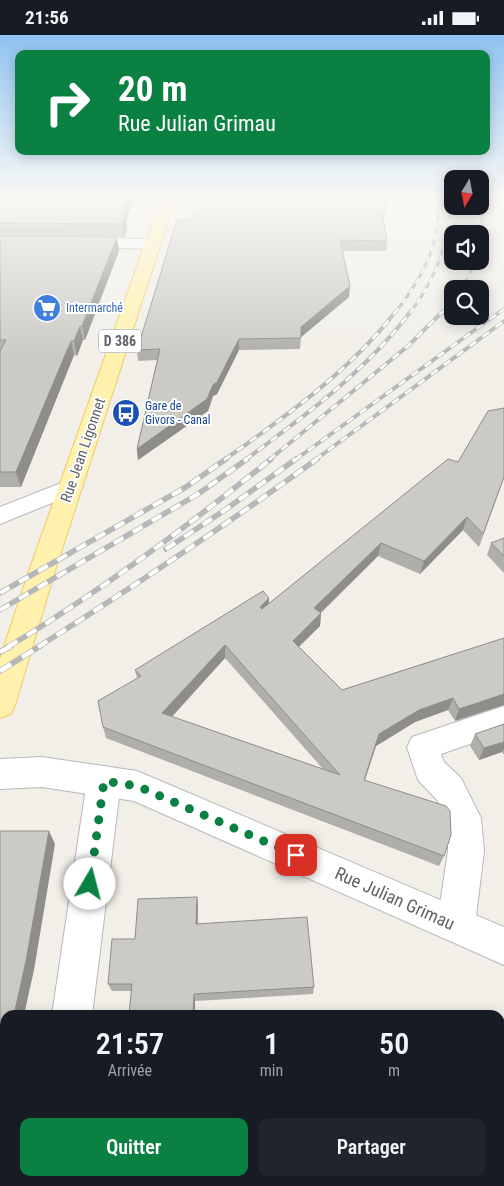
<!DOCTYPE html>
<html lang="fr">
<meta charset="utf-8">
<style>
body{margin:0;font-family:"Roboto Condensed",sans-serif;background:#20242c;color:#f1f3f6;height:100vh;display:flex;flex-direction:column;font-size:19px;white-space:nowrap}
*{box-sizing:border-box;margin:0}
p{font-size:16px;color:#9ea1a6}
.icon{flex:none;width:28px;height:28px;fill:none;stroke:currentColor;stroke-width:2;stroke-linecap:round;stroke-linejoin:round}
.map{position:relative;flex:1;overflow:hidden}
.side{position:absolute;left:0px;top:975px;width:505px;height:176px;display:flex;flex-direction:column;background:#171b24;border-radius:15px 15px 0 0;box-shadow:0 2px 12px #0003}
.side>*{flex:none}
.top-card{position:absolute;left:15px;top:15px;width:475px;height:105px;border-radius:10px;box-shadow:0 2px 12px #0003;background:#0b8043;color:#fff;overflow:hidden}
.needle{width:32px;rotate:190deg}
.fabs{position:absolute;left:444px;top:135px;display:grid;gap:10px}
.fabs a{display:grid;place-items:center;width:45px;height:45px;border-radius:10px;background:#171b24;box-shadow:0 2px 12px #0003;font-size:25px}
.pin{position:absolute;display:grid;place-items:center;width:42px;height:42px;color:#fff;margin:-21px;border-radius:10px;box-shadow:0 2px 8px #0006}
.me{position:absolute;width:55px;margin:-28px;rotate:8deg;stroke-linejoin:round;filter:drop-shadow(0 0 4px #0008)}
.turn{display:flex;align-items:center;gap:18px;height:105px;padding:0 20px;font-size:22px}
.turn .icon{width:65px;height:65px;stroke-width:2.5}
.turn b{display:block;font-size:35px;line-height:42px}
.eta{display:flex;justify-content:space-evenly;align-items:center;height:85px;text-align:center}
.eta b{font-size:30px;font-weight:600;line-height:35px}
.primary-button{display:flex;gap:10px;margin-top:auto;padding:10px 20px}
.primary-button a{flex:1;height:58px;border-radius:10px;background:#0b8043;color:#fff;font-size:20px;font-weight:600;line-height:58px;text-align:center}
.primary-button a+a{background:#20242c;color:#f1f3f6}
.status{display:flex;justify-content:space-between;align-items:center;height:35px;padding:0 25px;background:#171b24;direction:ltr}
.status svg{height:14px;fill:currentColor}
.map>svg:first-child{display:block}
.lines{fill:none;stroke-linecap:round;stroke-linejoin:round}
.minor-casing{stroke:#b5b8bc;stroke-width:2}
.tertiary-casing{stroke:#b5b8bc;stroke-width:2}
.primary-casing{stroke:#f2c960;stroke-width:2}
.minor{fill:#fff;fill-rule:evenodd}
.tertiary{fill:#fff;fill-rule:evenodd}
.primary{fill:#fff2af;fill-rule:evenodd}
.rail-far3-casing{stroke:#b6b7b8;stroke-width:3}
.rail-far2-casing{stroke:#b6b7b8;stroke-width:4}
.rail-far1-casing{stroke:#b6b7b8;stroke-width:5.5}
.rail-casing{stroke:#b6b7b8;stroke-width:6}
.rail-far3{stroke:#fff;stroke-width:2;stroke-dasharray:6;stroke-linecap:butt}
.rail-far2{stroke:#fff;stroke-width:2.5;stroke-dasharray:8;stroke-linecap:butt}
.rail-far1{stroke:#fff;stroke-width:4;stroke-dasharray:11;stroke-linecap:butt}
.rail{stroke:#fff;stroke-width:4.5;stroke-dasharray:13;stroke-linecap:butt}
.wall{fill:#afaea9;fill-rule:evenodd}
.shaded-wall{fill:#8f8d8a}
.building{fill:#cccac5;stroke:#8f8d8a;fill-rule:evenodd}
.route{stroke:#0b8043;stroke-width:9;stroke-dasharray:0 16.2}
.labels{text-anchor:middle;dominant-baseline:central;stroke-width:4;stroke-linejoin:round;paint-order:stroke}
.far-shop-label{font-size:12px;fill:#366cbe;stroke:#fff;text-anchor:start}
.far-transit-label{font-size:12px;fill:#164399;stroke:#fff;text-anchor:start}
.shield{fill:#fff;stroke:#8f9295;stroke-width:1}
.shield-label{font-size:14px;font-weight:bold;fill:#5f6368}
.street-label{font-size:15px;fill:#5f6368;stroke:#fff}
.near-street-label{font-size:18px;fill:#5f6368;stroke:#fff}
</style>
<div class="status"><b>21:56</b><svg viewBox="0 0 49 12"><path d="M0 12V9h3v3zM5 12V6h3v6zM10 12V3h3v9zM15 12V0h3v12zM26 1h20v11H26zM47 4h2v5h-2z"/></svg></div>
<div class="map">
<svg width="504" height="1151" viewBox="0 0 504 1151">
<rect width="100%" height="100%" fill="#f1efe8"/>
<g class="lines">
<g class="minor-casing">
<g id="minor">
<path d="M80 203 153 204 158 206 161 209 158 212 153 214 75 211 72 208 75 205Z"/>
<path d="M71 444 79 447 83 452 79 457 0 489V472Z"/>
<path d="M504 671V697L441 719 444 727 461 743 481 783 484 816 475 889 469 902 456 908 443 902 437 889 448 816 447 784 437 765 418 745 407 712 412 702Z"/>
<path d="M104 731 116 735 121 746 92 980H52L87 746 92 735Z"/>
<path d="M26 1146H72L71 1151H25Z"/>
</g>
</g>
<g class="tertiary-casing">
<path id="tertiary" d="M42 722 137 736 504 892V930L134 766 42 752 0 754V724Z"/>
</g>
<g class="primary-casing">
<path id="primary" d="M162 161H176L54 539 15 670 11 679 0 683V624L28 539Z"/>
</g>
<use href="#minor" class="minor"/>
<use href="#tertiary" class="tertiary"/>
<use href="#primary" class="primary"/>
<g class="rail-far3-casing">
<g id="rail-far3">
<path d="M480 164 482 186 480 206"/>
<path d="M462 254 476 226"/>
<path d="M395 278C427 236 437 214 440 161"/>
<path d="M410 278C436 243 452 205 450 161"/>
<path d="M442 278 452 267"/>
<path d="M499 278 504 274"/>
</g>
</g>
<g class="rail-far2-casing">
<g id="rail-far2">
<path d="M224 425C285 382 350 336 396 276"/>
<path d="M245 425C305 381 366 336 411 276"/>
<path d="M269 425 408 311 443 276"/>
<path d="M295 425 501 276"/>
<path d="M315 425 504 286"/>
</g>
</g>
<g class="rail-far1-casing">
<g id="rail-far1">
<path d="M166 514 225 475 296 424"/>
<path d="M0 558 186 452 226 424"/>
<path d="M0 575 198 459 247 424"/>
<path d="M8 612C101 556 187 492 271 424"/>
<path d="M38 612C133 552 226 490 317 424"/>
</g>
</g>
<g class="rail-casing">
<g id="rail">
<path d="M0 617 11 611"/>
<path d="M0 636 40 611"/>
</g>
</g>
<use href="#rail-far3" class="rail-far3"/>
<use href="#rail-far2" class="rail-far2"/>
<use href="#rail-far1" class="rail-far1"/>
<use href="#rail" class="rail"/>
</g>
<g class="wall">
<path d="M0 161 126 186 127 194 124 202 0 201Z"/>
<path d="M389 161 383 184 387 206 386 216H343L349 262 301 302 300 314 239 315 217 359 213 361 208 376 138 425 137 414 157 325 138 326 137 315 191 185Z"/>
<path d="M0 201 117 202 119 216 85 305H83L77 321 74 320 21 452H0Z"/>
<path d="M448 424 504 443 479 512 463 495 420 539 378 521 321 578 320 591 299 612 342 655 504 603 455 686 448 675 415 687 376 711 365 745 444 821 439 831 106 703 103 692 137 643 135 635 269 563V569ZM225 623 323 734 172 682Z"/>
<path d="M504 503V538L487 520 491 508Z"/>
<path d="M504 689V720L502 717 479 725 470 711 475 699Z"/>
<path d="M197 862 198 871V889L314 952 313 959 195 966 131 956H112L108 949 135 904Z"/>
</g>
<g class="shaded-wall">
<path d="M130 161H136L126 186 127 194 124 202 122 180Z"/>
<path d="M388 161H389L382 191 383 181Z"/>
<path d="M117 202 119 216 85 305 82 291Z"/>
<path d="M350 251 349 262 300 303 301 292Z"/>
<path d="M80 291 83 305 77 321 74 306Z"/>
<path d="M239 304V315L217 359 213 361 208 376 138 425 137 414 213 350Z"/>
<path d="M71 306 74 320 21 452 16 437Z"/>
<path d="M467 482 463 495 420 539 424 526Z"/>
<path d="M381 508 378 521 313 585 314 573Z"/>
<path d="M269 563V575L260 585V572Z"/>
<path d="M321 578 320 591 292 618 293 606Z"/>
<path d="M225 610V623L164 690 162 678Z"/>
<path d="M504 659V670L455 686 459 674Z"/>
<path d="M453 663 448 675 415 687 376 711 361 756 364 745 379 699 419 675Z"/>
<path d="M504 707V714L502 717 479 725 484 713Z"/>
<path d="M49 796 55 809 34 935 24 980H14Z"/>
<path d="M197 862 198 871 197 897 196 889Z"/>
<path d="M194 959 195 966V980H193Z"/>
<path d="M5 1019V1066L0 1088V1041Z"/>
</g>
<g class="building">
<path d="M0 161H130L122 180H126L122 189 0 188Z"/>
<path d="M198 161H388L383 181 387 206 340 205 350 251 301 292V303L239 304 217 347 213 350 207 364 137 414 160 314 137 315 177 185H191Z"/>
<path d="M0 201 117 202 82 291H80L74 306H71L16 437H0V316L6 305H0Z"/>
<path d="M504 373V442L483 499 467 482 424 526 381 508 314 573 321 578 293 606 342 655 504 603V659L459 674 453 663 419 675 379 699 364 745 446 771 450 776 451 800 444 821 103 692 98 666 141 641 135 635 263 556 269 563 260 572 262 574 448 424 458 427 488 376ZM225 610 340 740 162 678Z"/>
<path d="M504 503V521L491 508Z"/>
<path d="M504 689V707L484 713 475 699Z"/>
<path d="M0 796H49L26 926 14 980H5V1019L0 1041Z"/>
<path d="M197 862 196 889 307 882 314 952 194 959 193 980H129L132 949H108L112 904H135L138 864Z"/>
<rect x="168" y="1146" width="130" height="5"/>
</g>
<linearGradient id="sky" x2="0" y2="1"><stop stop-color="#8fc3f1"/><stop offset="0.5" stop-color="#f9f8f5"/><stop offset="1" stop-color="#f9f8f5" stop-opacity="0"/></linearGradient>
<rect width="504" height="322" fill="url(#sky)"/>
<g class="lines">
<path class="route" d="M90 849 104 746 137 751 296 820"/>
</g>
<defs>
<g id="supermarket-disc" transform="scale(1.4375)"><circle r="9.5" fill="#3f7fe0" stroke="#fff"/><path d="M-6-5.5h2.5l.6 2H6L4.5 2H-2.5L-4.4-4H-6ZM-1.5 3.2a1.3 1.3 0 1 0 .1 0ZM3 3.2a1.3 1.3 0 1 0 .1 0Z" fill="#fff"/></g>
<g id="bus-disc" transform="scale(1.4375)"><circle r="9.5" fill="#1a4fb4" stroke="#fff"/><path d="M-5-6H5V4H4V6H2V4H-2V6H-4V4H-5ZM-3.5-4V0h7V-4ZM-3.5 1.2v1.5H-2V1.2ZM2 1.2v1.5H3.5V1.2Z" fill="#fff"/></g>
</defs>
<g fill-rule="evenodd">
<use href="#supermarket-disc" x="47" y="273"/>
<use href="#bus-disc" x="126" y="378"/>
</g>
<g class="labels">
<g class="far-shop-label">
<text x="66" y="273">Intermarché</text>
</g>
<g class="far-transit-label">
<text x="145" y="371">Gare de<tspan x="145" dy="14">Givors - Canal</tspan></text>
</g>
<rect class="shield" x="99" y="294.5" width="42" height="23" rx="4"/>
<g class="shield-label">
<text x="120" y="306">D 386</text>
</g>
<g class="street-label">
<text transform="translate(83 415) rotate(-71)">Rue Jean Ligonnet</text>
</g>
<g class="near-street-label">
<text transform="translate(395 863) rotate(24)">Rue Julian Grimau</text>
</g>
</g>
</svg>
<div class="fabs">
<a><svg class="needle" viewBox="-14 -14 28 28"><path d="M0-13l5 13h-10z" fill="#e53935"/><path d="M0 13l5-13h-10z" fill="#9ea1a6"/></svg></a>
<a><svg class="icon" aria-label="sound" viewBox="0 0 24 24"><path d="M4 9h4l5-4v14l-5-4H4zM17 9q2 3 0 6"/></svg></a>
<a><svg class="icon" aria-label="search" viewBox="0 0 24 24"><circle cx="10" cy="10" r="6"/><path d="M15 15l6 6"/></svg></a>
</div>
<div class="pin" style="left:296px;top:820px;background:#d93025"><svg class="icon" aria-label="arrive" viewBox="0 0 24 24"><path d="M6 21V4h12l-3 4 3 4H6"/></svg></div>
<svg class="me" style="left:90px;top:849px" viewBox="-20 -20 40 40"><circle r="19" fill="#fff"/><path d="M0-13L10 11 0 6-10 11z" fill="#0b8043"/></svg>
<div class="top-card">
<div class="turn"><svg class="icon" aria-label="right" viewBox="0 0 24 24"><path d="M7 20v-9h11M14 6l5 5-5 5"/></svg><div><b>20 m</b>Rue Julian Grimau</div></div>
</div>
<section class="side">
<div class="eta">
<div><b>21:57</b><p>Arrivée</p></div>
<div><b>1</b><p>min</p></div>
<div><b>50</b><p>m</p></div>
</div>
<div class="primary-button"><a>Quitter</a><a>Partager</a></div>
</section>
</div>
